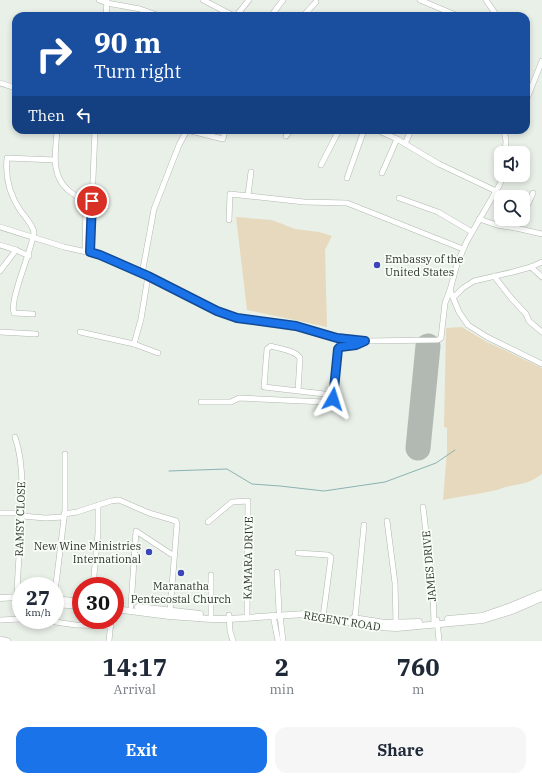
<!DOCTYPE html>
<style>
body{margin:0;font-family:"IBM Plex Serif",serif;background:#f6f6f7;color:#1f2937;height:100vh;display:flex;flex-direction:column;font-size:15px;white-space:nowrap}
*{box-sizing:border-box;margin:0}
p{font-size:13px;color:#747a83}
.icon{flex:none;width:22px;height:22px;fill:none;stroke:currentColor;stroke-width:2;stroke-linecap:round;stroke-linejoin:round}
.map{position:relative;height:641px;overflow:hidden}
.details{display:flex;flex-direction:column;background:#fff;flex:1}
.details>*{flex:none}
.banner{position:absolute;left:12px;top:12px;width:518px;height:122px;border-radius:12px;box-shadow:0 2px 6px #0003;background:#1a4fa0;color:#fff;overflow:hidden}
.controls{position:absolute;left:494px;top:146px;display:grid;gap:8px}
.controls a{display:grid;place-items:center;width:36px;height:36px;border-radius:8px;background:#fff;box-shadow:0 2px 6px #0003;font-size:20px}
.speed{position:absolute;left:12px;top:577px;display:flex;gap:8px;font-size:20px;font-weight:700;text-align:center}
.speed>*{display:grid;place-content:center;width:52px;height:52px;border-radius:50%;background:#fff;box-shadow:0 2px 6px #0003;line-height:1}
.speed small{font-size:10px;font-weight:400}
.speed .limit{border:6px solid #d22;background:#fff;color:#111}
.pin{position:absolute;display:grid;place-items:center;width:34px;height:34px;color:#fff;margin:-17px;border:2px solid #fff;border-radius:50%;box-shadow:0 1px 4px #0007}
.me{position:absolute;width:44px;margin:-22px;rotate:6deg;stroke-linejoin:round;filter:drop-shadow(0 0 3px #0008)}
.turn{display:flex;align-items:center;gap:14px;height:84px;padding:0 16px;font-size:18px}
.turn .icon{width:52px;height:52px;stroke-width:2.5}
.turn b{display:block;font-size:28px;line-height:34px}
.then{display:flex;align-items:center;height:38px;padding:0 16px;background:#0003;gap:8px;font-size:15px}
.eta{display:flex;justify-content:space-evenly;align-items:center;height:68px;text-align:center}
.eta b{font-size:24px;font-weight:700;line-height:28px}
.cta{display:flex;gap:8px;margin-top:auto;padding:8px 16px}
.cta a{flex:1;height:46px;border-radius:12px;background:#1a73e8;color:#fff;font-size:16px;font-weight:700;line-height:46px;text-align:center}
.cta a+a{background:#f6f6f7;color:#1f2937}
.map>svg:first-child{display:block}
.green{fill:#e7d9bd}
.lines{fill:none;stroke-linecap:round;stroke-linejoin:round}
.stream{stroke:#8ab3b1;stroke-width:1}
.runway{stroke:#b2b8b2;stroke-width:25}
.minor-casing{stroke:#b1b8b0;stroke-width:6}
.major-casing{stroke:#b1b8b0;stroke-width:7}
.minor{stroke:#fff;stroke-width:5}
.major{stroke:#fff;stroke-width:6}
.route-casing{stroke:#114b97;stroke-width:10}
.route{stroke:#1a73e8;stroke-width:7}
.poi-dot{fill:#3c46ba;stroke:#f7fef5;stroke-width:1.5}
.labels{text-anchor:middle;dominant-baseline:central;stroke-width:3.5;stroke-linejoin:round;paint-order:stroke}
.poi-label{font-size:11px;fill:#30322f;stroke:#f7fef5;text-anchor:start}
.street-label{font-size:11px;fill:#30322f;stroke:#f7fef5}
</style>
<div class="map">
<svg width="542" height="641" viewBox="0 0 542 641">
<rect width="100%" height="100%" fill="#e9f0e8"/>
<g class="green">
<path d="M236 217 272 220 295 229 319 232 332 236 325 250 327 327 247 310Z"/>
<path d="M462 327 485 341 542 368V474C529 483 526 483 510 486 504 487 499 490 492 491 476 495 460 496 443 500L447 451V428L444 427 446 328Z"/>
</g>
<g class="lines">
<path class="stream" d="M169 471 227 469 252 484 280 486 324 491 385 482 436 463 455 450"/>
<path class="runway" d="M418 448 428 346"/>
<g class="minor-casing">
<g id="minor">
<path d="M99 0 107 3 140 9 160 16"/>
<path d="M203 0 234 16"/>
<path d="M420 0 458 16"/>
<path d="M486 0 497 16"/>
<path d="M106 16 107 1"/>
<path d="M236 16 249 0"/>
<path d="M271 16 283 0"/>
<path d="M303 16 316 2"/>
<path d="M0 83 16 88"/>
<path d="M526 101 542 61"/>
<path d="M57 130C56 150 50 173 67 189 73 195 81 197 86 204L85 251"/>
<path d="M187 130 223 139 225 130"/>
<path d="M377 130 397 139 439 164 496 191"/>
<path d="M504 130 506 141 505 153"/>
<path d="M286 136 291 130"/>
<path d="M405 144 411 130"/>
<path d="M321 165 339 130"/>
<path d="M382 173 397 139"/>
<path d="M347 178 364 130"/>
<path d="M248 195 251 172"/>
<path d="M399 198 438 212 472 232"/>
<path d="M523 215 533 193"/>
<path d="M479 219 497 225 515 228 521 219"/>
<path d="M229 220 230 194 304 202 347 203 463 249"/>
<path d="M0 227 64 247 100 255 163 283 217 311 237 318 296 327 337 338 365 341 438 340 441 338 445 303 450 290 457 264 467 241 500 184 503 175"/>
<path d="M516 228 542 234"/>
<path d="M0 245 16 250 29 256"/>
<path d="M90 252 95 130"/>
<path d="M531 267 542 277"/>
<path d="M0 271 16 250"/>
<path d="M142 274 154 209 179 145 187 130"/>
<path d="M494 276 512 299 526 314 529 321 542 332"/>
<path d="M450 290 459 312 468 325 487 337 542 364"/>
<path d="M453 298 463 288 474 281 513 272 531 267 542 262"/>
<path d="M33 314 14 313C9 300 32 250 34 232 32 224 25 217 20 210 10 195 5 177 7 158L55 160"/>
<path d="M0 332 36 334"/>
<path d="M80 332 134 344 158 353"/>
<path d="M134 344 141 319 148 276"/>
<path d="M298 391 300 358C295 350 280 349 271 346L267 349 264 387 333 395"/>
<path d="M201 402H231L239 398 324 402 333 399 338 349 340 347 356 345 365 342"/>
<path d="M15 437C21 454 22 471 22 488 23 526 17 563 17 601"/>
<path d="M423 507 433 591 434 625"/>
<path d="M0 513H22"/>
<path d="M64 514 77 512 111 501 119 500 149 513 176 521 177 524 170 611"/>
<path d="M22 516 45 518 64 517"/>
<path d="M387 521 395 583 396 623"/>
<path d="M208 522 232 502 248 501 247 614"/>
<path d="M298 553 328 555 331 557 323 617"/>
<path d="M277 572 279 611"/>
<path d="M93 586 98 533V505"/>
<path d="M55 592 65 510V454"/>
<path d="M131 606 136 531 171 554"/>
<path d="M211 615V575"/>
<path d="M229 615 230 631 233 641"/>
<path d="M273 615 278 641"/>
<path d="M280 615 283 641"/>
<path d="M355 618 364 525"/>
<path d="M0 620 21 619"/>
<path d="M41 620 76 625 111 626"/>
<path d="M437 620 439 641"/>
<path d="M0 639 8 641"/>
<path d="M109 641 111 620"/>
</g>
</g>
<g class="major-casing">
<g id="major">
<path d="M0 598 21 597"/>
<path d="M55 599 81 602"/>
<path d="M55 604 81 606"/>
<path d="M138 607 200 614"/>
<path d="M115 609 169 616 211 619H229L305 614 376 627 397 628 483 620 512 611 542 598"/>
<path d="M353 618 385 623 419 622"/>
<path d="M448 619 482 616 511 606 542 593"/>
</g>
</g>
<use href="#minor" class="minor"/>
<use href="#major" class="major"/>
</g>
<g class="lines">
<g class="route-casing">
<path id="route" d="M92 201 90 252 100 255 148 276 217 311 237 318 296 326 337 338 365 341 356 345 340 347 338 349 333 399"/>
</g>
<use href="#route" class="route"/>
</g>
<g class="poi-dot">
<circle cx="377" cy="265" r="4"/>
<circle cx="149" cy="552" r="4"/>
<circle cx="181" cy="573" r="4"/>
</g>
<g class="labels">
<g class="poi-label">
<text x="385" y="259">Embassy of the<tspan x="385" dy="13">United States</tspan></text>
<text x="141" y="546" text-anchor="end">New Wine Ministries<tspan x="141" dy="13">International</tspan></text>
<text x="181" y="586" text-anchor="middle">Maranatha<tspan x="181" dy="13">Pentecostal Church</tspan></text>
</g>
<g class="street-label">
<text transform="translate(20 519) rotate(-88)">RAMSY CLOSE</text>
<text transform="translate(248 558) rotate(-89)">KAMARA DRIVE</text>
<text transform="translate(429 566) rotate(-95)">JAMES DRIVE</text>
<text transform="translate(342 621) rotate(9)">REGENT ROAD</text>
</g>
</g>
</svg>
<div class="controls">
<a><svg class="icon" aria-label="sound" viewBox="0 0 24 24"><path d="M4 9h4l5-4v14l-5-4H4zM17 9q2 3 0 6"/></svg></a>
<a><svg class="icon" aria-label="search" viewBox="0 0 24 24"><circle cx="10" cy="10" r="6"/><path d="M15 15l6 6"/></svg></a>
</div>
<div class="speed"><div>27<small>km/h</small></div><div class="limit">30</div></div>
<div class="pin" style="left:92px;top:201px;background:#d93025"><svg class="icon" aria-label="arrive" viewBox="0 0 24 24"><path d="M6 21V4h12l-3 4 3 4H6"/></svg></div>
<svg class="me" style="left:333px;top:399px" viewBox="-20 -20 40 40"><path d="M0-17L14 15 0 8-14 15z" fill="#1a73e8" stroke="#fff" stroke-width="4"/></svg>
<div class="banner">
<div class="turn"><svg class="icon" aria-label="right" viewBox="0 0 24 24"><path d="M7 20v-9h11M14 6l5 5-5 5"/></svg><div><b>90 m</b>Turn right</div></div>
<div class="then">Then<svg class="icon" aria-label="left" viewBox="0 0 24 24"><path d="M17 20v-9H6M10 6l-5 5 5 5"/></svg></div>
</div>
</div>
<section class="details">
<div class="eta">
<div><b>14:17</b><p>Arrival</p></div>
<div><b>2</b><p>min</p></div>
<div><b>760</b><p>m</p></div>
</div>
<div class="cta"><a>Exit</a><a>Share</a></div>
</section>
